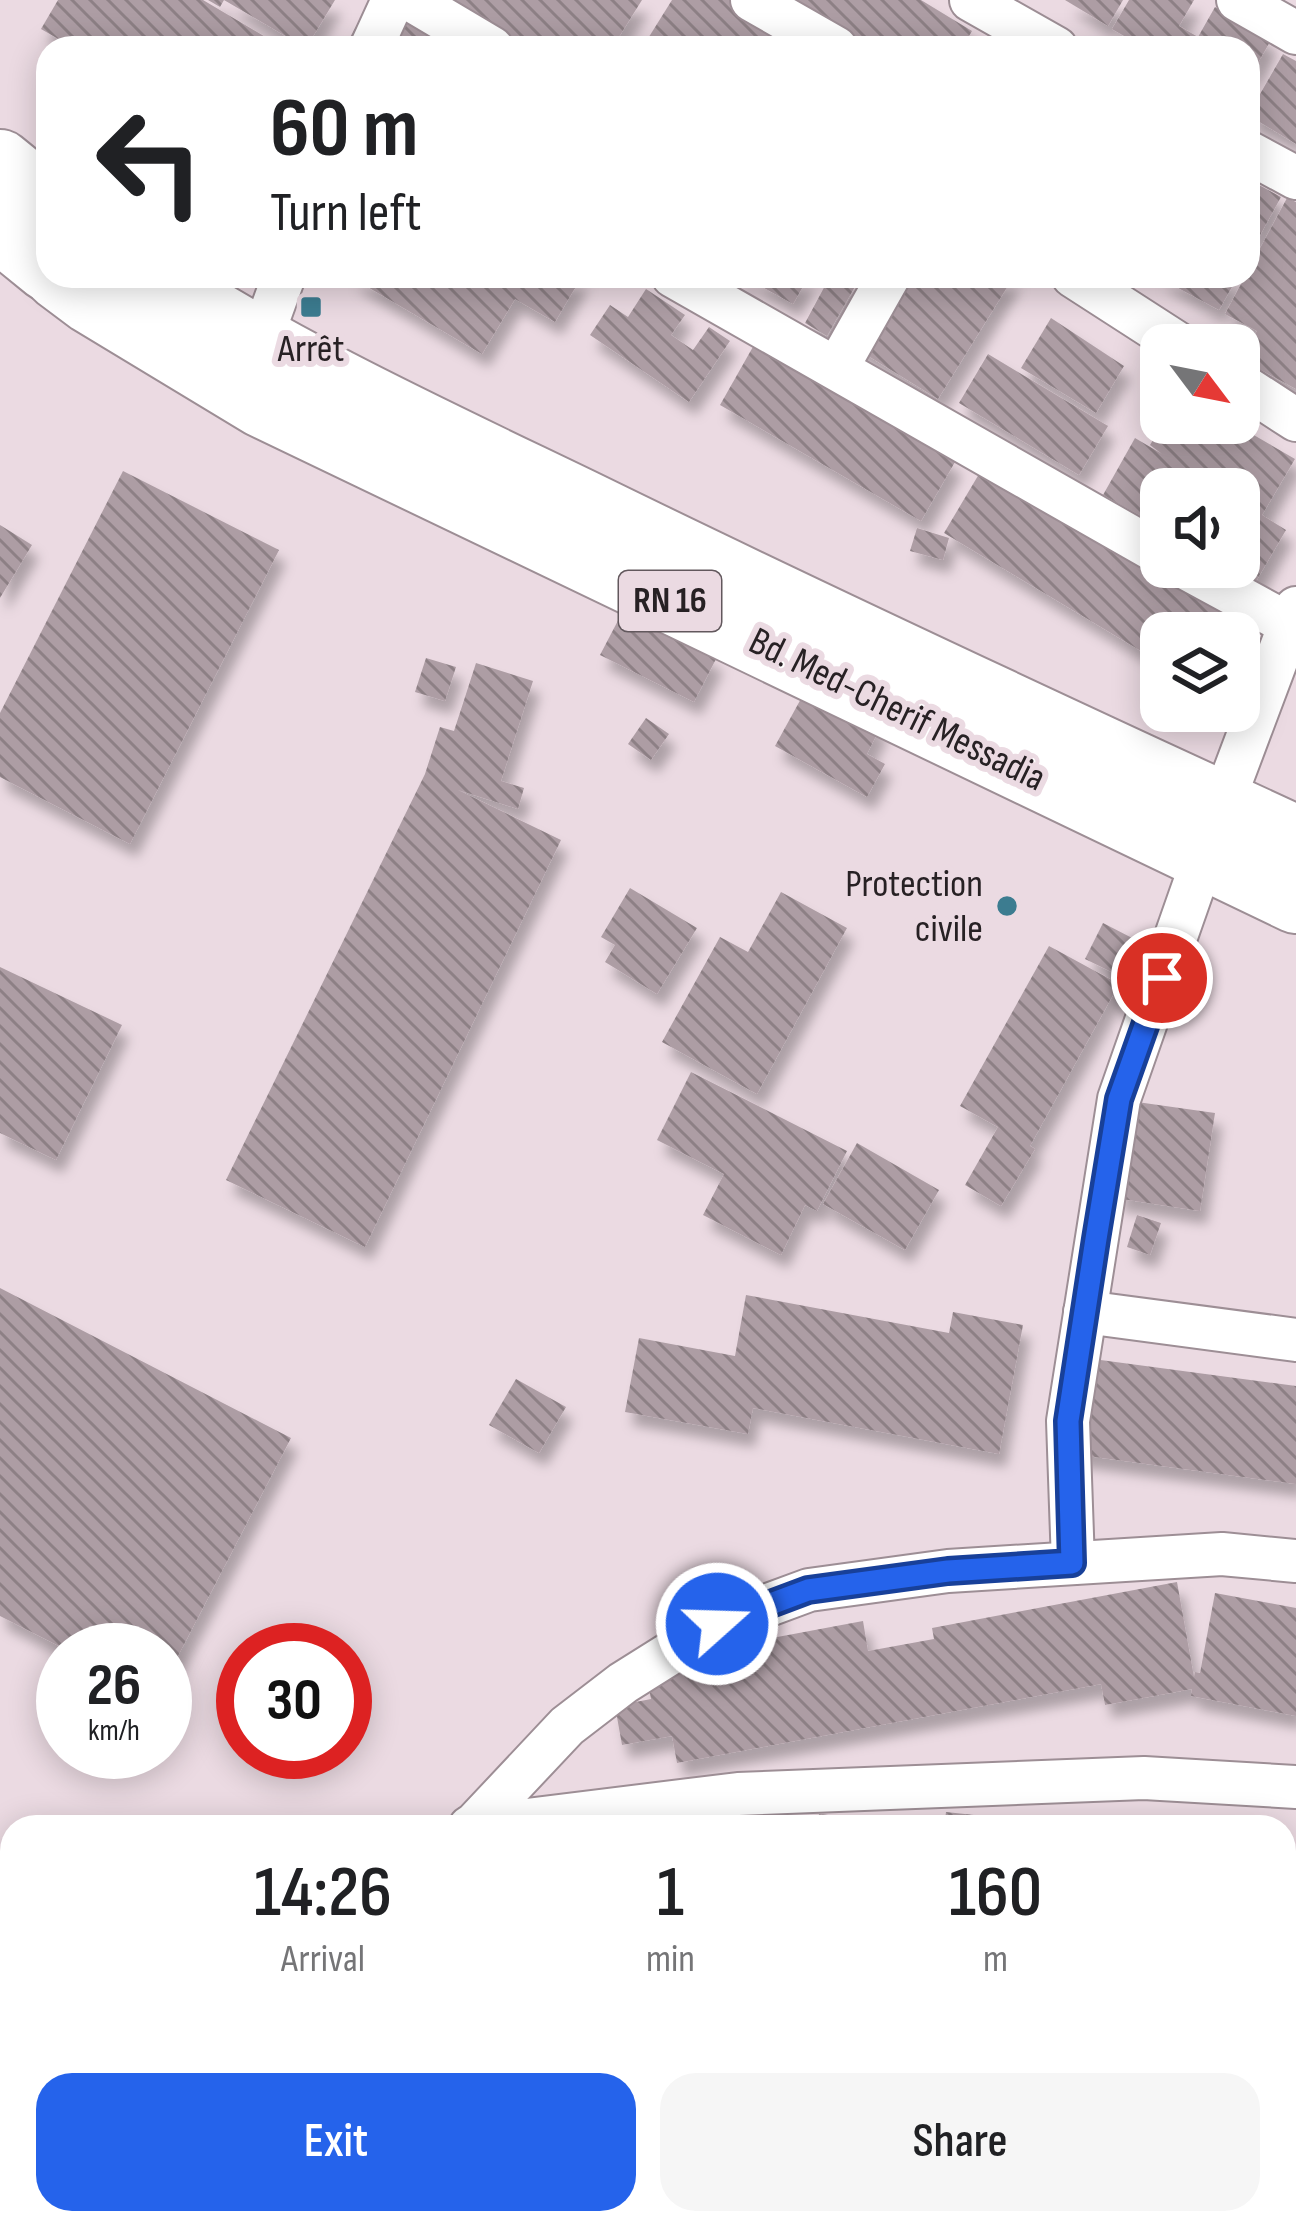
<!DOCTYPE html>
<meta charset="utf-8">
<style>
body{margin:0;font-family:"Sofia Sans Condensed",sans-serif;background:#f6f6f6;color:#202124;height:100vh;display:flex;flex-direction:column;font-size:45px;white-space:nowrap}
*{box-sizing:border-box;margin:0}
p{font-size:39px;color:#757577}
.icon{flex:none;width:66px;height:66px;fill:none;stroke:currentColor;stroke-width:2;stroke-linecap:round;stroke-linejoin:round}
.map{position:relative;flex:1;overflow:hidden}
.drawer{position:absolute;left:0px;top:1815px;width:1296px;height:420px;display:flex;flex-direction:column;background:#fff;border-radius:36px 36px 0 0;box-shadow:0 6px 30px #0003}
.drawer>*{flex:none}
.top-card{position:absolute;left:36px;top:36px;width:1224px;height:252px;border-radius:36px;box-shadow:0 6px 30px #0003;background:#fff;color:#202124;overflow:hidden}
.needle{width:78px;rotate:122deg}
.tools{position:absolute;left:1140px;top:324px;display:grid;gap:24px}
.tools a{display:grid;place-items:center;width:120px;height:120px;border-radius:24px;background:#fff;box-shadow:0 6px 30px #0003;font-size:60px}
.speed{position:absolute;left:36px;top:1623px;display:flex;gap:24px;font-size:60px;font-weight:700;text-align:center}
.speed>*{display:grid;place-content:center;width:156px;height:156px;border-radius:50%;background:#fff;box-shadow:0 6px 30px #0003;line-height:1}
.speed small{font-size:30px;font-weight:400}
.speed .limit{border:18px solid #d22;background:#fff;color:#111}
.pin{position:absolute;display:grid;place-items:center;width:102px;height:102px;color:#fff;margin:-51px;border:6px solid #fff;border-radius:50%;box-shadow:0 3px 12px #0007}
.me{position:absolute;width:132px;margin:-66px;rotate:70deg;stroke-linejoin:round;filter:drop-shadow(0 0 9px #0008)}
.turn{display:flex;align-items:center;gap:42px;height:252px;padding:0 36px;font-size:54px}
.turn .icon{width:156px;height:156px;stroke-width:2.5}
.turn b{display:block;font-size:84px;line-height:102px}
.eta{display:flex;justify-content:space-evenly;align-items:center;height:204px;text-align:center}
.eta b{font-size:72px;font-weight:600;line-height:84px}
.action{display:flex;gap:24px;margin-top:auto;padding:24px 36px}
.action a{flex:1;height:138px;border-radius:36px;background:#2563eb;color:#fff;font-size:48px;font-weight:600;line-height:138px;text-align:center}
.action a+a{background:#f6f6f6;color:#202124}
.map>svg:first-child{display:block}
.building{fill:url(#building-back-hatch);filter:url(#shadow)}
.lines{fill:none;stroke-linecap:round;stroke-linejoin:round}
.minor-casing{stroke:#9d8e95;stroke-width:46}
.trunk-casing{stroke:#9d8e95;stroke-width:70}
.minor{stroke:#fff;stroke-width:42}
.trunk{stroke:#fff;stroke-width:66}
.route-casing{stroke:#184099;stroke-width:30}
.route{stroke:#2563eb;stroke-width:21}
.poi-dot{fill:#3c7c90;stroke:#ebdae2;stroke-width:4.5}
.labels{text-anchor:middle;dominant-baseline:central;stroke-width:12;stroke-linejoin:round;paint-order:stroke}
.shield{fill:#ebdae2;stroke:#62585d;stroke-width:3}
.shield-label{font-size:36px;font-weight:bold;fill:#272124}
.poi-label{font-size:39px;fill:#272124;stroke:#ebdae2}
.street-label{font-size:39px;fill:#272124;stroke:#ebdae2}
</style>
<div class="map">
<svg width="1296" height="2235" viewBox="0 0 1296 2235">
<defs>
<pattern id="building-back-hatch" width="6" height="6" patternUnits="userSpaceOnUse" patternTransform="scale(3)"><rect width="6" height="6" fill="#ad9da4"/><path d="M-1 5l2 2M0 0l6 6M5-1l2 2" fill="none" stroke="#8d8085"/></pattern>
<filter id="shadow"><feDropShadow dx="7" dy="13" stdDeviation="6" flood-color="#0004"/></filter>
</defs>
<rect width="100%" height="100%" fill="#ebdae2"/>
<g class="building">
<path d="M58 0H203L284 48H74L41 29Z"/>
<path d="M208 0H335L306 48 224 0 220 7Z"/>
<path d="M371 0 471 48H344Z"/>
<path d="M444 0H642L612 48H521Z"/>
<path d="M672 0H748L803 48H642Z"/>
<path d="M789 0H921L972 31 962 48H869Z"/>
<path d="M1065 0H1123L1108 26Z"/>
<path d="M1129 0H1194L1179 26 1198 37 1215 7 1271 40 1248 80V48H1145L1112 29Z"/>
<path d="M1283 54 1296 61V144L1248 115Z"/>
<path d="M1248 179 1281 197 1248 257Z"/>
<path d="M1287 198 1296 202V389L1241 359 1257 331 1225 314Z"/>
<path d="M349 276H582L555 322 515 299 482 354Z"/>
<path d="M730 276H809L793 304 748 279 745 284Z"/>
<path d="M817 276H845L857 283 827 336 805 323 827 282Z"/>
<path d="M884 276H1014L938 399 844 341Z"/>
<path d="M1156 276H1238L1219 310Z"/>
<path d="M646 289 685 315 671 335 693 350 709 327 730 341 689 402 590 335 610 305 628 317Z"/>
<path d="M1051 318 1124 366 1096 413 1021 368Z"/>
<path d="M754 345 955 462 921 521 720 405Z"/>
<path d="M988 354 1108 426 1079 475 959 403Z"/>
<path d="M1163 423H1196L1210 431 1214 423H1233L1295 459 1262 515 1286 530 1252 588 1217 567H1239V489H1225L1201 475 1193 489H1161V527L1103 495 1135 438 1162 454 1150 445Z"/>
<path d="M982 469 1221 611 1209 633H1161V663L944 533Z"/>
<path d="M123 471 279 550 130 844 0 777V713Z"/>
<path d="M0 525 32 545 0 598Z"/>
<path d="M917 528 949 538 943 560 910 551Z"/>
<path d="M623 611 716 659 694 702 600 655Z"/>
<path d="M426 658 456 667 445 701 415 692Z"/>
<path d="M476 663 533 681 501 781 524 788 518 809 458 790 561 840 365 1247 226 1180 425 774 440 727 454 731Z"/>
<path d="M808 686 881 726 867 754 885 764 867 797 775 746Z"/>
<path d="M646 718 669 734 651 760 628 744Z"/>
<path d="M630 888 697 928 657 994 605 962 615 945 601 937Z"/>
<path d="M781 892 847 928 757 1094 662 1042 720 937 748 952Z"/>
<path d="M1103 923 1138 941 1120 976 1085 959Z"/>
<path d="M1049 946 1119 984 1030 1146 1035 1149 1001 1206 965 1185 998 1127 960 1106Z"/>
<path d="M0 967 122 1025 56 1160 0 1133Z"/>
<path d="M691 1072 847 1151 817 1211 805 1205 781 1255 703 1215 724 1174 657 1140Z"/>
<path d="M1130 1101 1215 1113 1200 1211 1115 1198Z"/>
<path d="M857 1143 939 1190 905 1250 823 1204Z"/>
<path d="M1137 1215 1161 1223 1150 1255 1127 1247Z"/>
<path d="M0 1288 291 1438 165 1681V1650H67L0 1616Z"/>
<path d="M746 1295 949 1333 953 1312 1023 1325 999 1454 753 1408 748 1434 625 1412 639 1338 735 1356Z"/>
<path d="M1078 1357 1296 1386V1484L1065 1453Z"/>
<path d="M516 1379 566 1407 539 1453 489 1425Z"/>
<path d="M1177 1582 1194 1677 1195 1672 1200 1673 1215 1593 1296 1608V1716L1191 1696 1192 1689 1105 1705 1101 1684 677 1763 672 1736 622 1745 615 1706 651 1699 644 1662 863 1621 868 1651 934 1639 932 1628Z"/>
<path d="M946 1812 1059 1824V1827H944Z"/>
<path d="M819 1814 916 1824V1827H817Z"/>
<path d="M1284 1894 1296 1899V1987L1284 1982Z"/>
<path d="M0 2193 12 2201V2223H43L60 2235H0Z"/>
<path d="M1284 2205 1296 2210V2235H1160L1132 2223H1284Z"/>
</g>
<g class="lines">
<g class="minor-casing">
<g id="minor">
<path d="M411 0 492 48"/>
<path d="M752 0 836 48"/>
<path d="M971 0 1056 48"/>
<path d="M1238 0 1296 33"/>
<path d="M371 48 393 0"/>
<path d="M1248 152 1296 178"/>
<path d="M673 276 1161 554"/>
<path d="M1073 276 1180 345"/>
<path d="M260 342 284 276"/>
<path d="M837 368 889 276"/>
<path d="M1239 383 1296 420"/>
<path d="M1184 567 1296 628"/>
<path d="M1085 1312 1296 1340"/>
<path d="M1073 1563 1068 1421 1119 1099 1222 805 1296 608"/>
<path d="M473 1826 567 1726 623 1683 717 1624 809 1590 948 1571 1222 1554 1296 1561"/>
<path d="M470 1827 738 1794 1144 1778 1296 1787"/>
<path d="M0 2089 12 2090"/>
<path d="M1284 2174 1296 2177"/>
<path d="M143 2235 147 2223"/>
</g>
</g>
<g class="trunk-casing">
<g id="trunk">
<path d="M0 163 48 202"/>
<path d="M0 229 48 268"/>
<path d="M58 276 90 300 262 404 1296 900"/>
<path d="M152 276C289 365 440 434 587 505 822 620 1059 730 1296 839"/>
</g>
</g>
<use href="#minor" class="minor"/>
<use href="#trunk" class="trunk"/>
</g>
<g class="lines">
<g class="route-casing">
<path id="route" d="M717 1624 808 1590 948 1571 1072 1563 1068 1421 1096 1239 1119 1099 1162 978"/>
</g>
<use href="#route" class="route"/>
</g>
<g class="poi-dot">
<rect x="299" y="295" width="24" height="24" rx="6"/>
<circle cx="1007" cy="906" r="12"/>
</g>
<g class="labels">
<rect class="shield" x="619" y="571" width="102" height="60" rx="9"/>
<g class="shield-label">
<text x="670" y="601">RN 16</text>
</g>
<g class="poi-label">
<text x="311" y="349">Arrêt</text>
<text x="983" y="884" text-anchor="end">Protection<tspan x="983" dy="45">civile</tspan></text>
</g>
<g class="street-label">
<text transform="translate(897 710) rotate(26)">Bd. Med-Cherif Messadia</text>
</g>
</g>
</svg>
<div class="tools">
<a><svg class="needle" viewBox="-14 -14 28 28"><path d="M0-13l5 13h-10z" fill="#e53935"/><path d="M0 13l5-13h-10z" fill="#757577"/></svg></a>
<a><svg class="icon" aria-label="sound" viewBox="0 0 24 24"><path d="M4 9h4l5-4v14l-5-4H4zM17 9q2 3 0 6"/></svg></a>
<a><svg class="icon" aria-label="layers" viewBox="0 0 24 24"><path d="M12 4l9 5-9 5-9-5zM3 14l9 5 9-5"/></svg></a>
</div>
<div class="speed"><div>26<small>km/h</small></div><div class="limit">30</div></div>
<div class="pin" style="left:1162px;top:978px;background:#d93025"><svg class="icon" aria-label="arrive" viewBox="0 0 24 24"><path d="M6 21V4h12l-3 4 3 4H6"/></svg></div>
<svg class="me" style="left:717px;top:1624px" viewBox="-20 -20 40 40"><circle r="17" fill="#2563eb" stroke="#fff" stroke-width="3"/><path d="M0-11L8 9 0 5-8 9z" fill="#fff"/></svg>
<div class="top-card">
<div class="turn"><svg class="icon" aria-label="left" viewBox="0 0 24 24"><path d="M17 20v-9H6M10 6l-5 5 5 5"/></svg><div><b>60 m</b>Turn left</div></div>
</div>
<section class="drawer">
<div class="eta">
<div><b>14:26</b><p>Arrival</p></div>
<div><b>1</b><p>min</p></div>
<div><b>160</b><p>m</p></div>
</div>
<div class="action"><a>Exit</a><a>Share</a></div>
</section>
</div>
